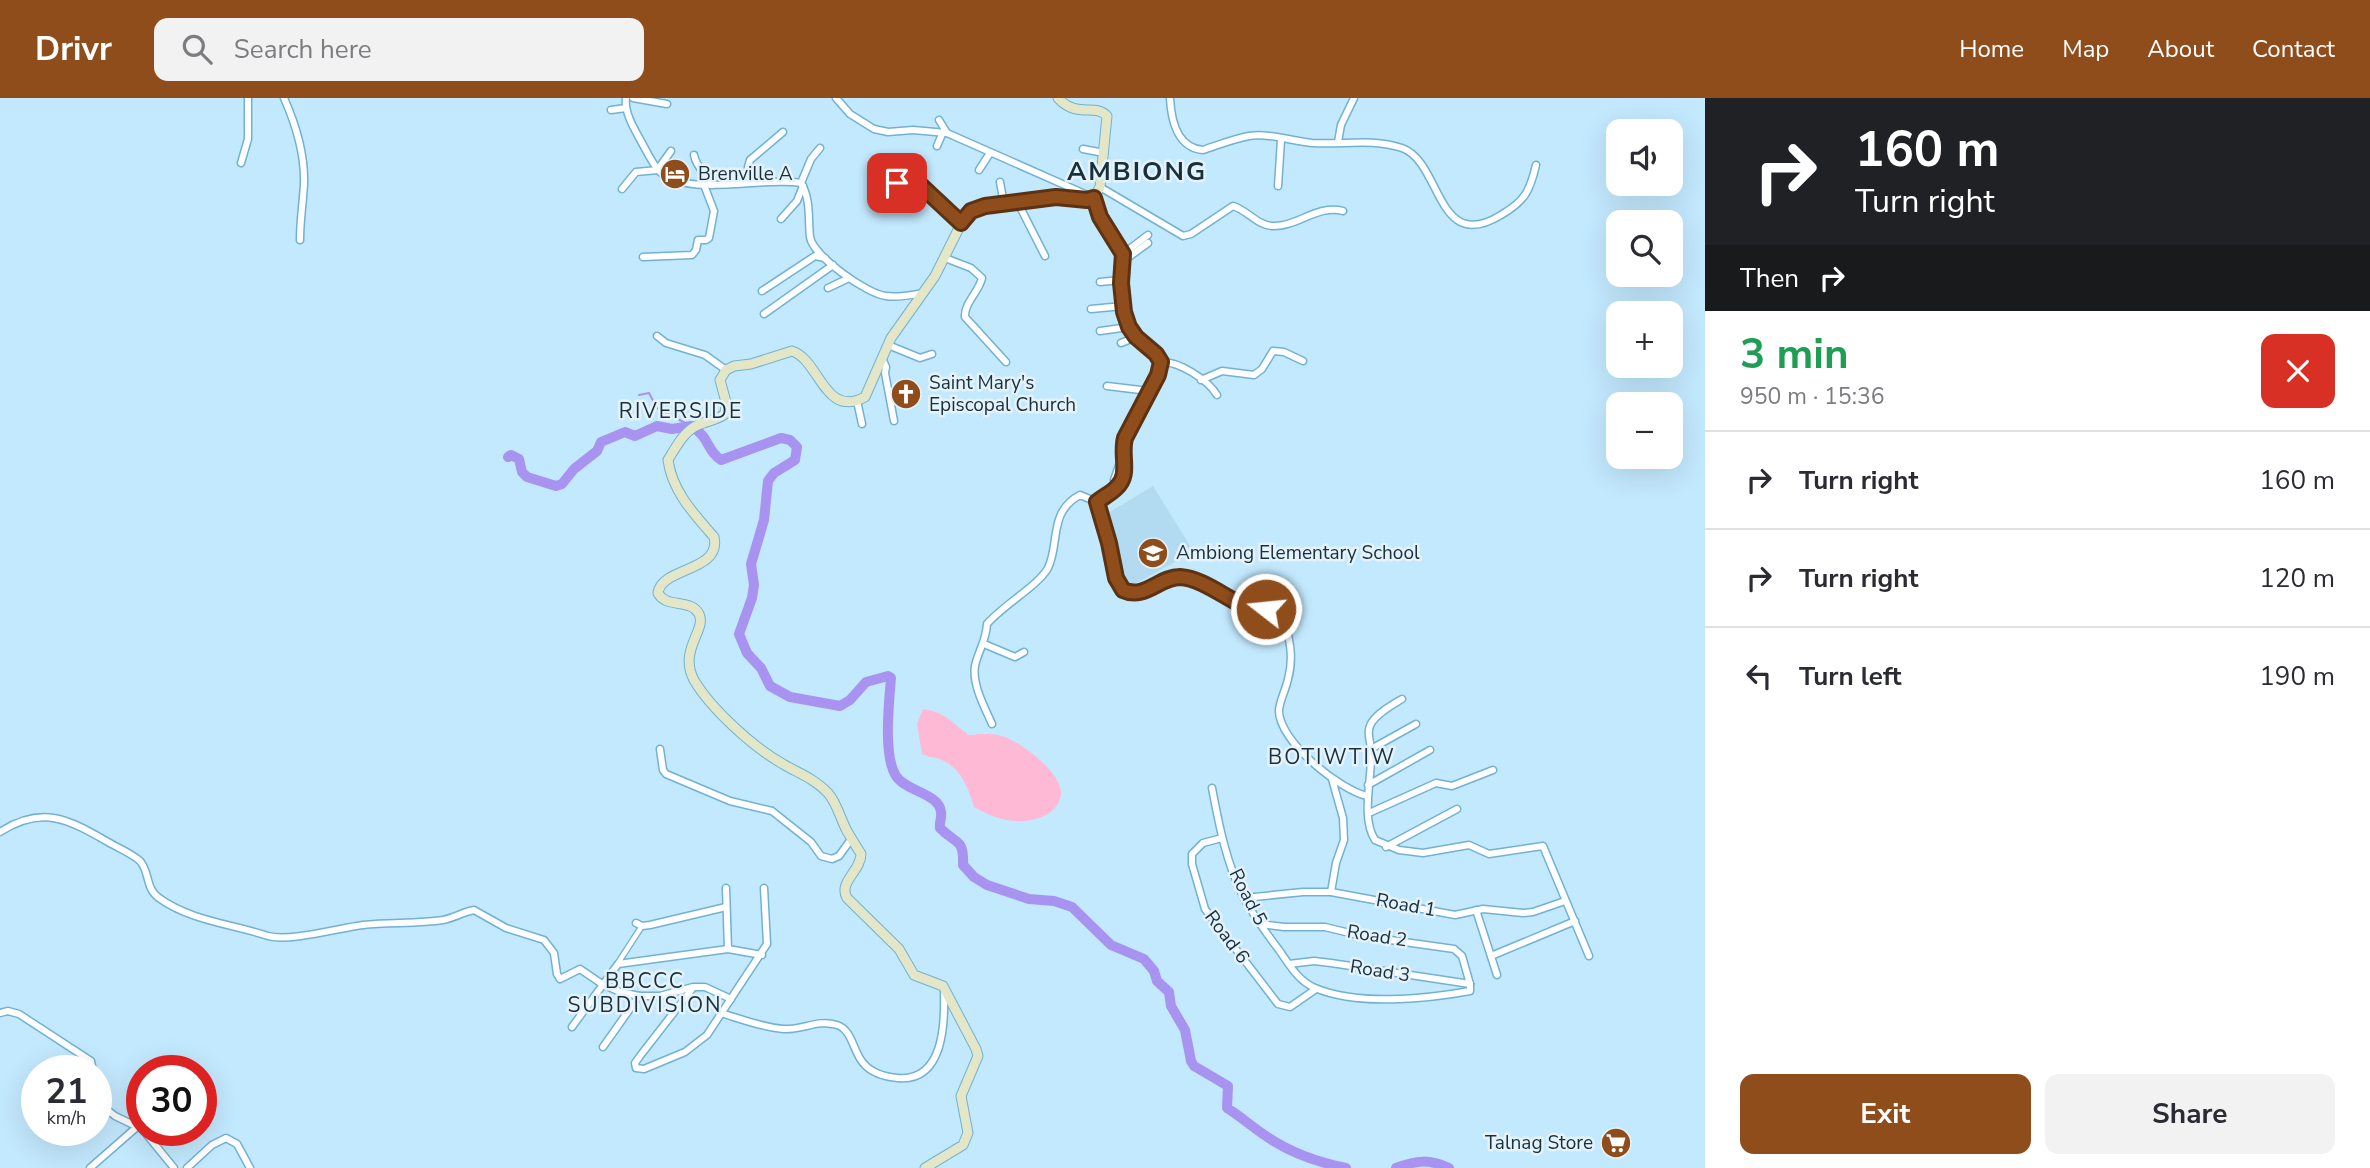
<!DOCTYPE html>
<meta charset="utf-8">
<style>
body{margin:0;font-family:"Nunito Sans",sans-serif;background:#f2f2f3;color:#2b2b33;height:100vh;display:flex;flex-direction:column;font-size:26px;white-space:nowrap}
*{box-sizing:border-box;margin:0}
p{font-size:23px;color:#7c7c81}
.icon{flex:none;width:38px;height:38px;fill:none;stroke:currentColor;stroke-width:2;stroke-linecap:round;stroke-linejoin:round}
.map{position:relative;flex:1;overflow:hidden}
.sheet{display:flex;flex-direction:column;background:#fff;width:665px}
.sheet>*{flex:none}
.guide{background:#202124;color:#fff;overflow:hidden}
.buttons{position:absolute;left:1606px;top:21px;display:grid;gap:14px}
.buttons a{display:grid;place-items:center;width:77px;height:77px;border-radius:14px;background:#fff;box-shadow:0 7px 28px #0002;font-size:35px}
.speed{position:absolute;left:21px;top:957px;display:flex;gap:14px;font-size:35px;font-weight:700;text-align:center}
.speed>*{display:grid;place-content:center;width:91px;height:91px;border-radius:50%;background:#fff;box-shadow:0 7px 28px #0002;line-height:1}
.speed small{font-size:18px;font-weight:400}
.speed .limit{border:10px solid #d22;background:#fff;color:#111}
.pin{position:absolute;display:grid;place-items:center;width:60px;height:60px;color:#fff;margin:-30px;border-radius:14px;box-shadow:0 4px 10px #0006}
.me{position:absolute;width:77px;margin:-38px;rotate:286deg;stroke-linejoin:round;filter:drop-shadow(0 0 5px #0008)}
.turn{display:flex;align-items:center;gap:24px;height:147px;padding:0 35px;font-size:32px}
.turn .icon{width:91px;height:91px;stroke-width:2.5}
.turn b{display:block;font-size:49px;line-height:60px}
.then{display:flex;align-items:center;height:66px;padding:0 35px;background:#0003;gap:14px;font-size:26px}
.round{display:grid;place-items:center;flex:none;width:74px;height:74px;border-radius:14px;background:#f2f2f3}
.headline{display:flex;align-items:center;justify-content:space-between;height:119px;padding:0 35px}
h1{font-size:42px;font-weight:700;line-height:52px;color:#1e9e55}
.action{display:flex;gap:14px;margin-top:auto;padding:14px 35px}
.action a{flex:1;height:80px;border-radius:14px;background:#8f4d1c;color:#fff;font-size:28px;font-weight:700;line-height:80px;text-align:center}
.action a+a{background:#f2f2f3;color:#2b2b33}
ul{padding:0;list-style:none}
li{display:flex;align-items:center;gap:21px;height:98px;padding:0 35px;border-top:2px solid #e1e1e2}
li div{flex:1}
li b{display:block;font-size:26px}
li em{font-style:normal}
header{display:flex;align-items:center;gap:42px;box-sizing:border-box;height:98px;padding:0 35px;background:#8f4d1c;color:#fff}
header strong{font-size:33px}
nav{display:flex;gap:38px;margin-inline-start:auto;font-size:24px}
.search{width:490px;height:63px;background:#f2f2f3;display:flex;align-items:center;gap:18px;box-sizing:border-box;padding:0 24px;border-radius:14px;color:#7c7c81;font-size:26px}
main{display:flex;flex:1;min-height:0}
.map>svg:first-child{display:block}
.built{fill:#b2dbf2}
.green{fill:#febad5}
.lines{fill:none;stroke-linecap:round;stroke-linejoin:round}
.stream{stroke:#a993f1;stroke-width:2}
.river{stroke:#a993f1;stroke-width:10}
.pedestrian-casing{stroke:#72b1d3;stroke-width:7}
.minor-casing{stroke:#72b1d3;stroke-width:9}
.secondary-casing{stroke:#72b1d3;stroke-width:11}
.pedestrian{stroke:#fff;stroke-width:4.5}
.minor{stroke:#fff;stroke-width:6}
.secondary{stroke:#e3e6c7;stroke-width:9}
.route-casing{stroke:#5d3212;stroke-width:18}
.route{stroke:#8f4d1c;stroke-width:12}
.labels{text-anchor:middle;dominant-baseline:central;stroke-width:5;stroke-linejoin:round;paint-order:stroke}
.poi-label{font-size:19px;fill:#16303e;stroke:#e6f2f9;text-anchor:start}
.street-label{font-size:19px;fill:#16303e;stroke:#e6f2f9}
.neighbourhood-label{font-size:21px;letter-spacing:2px;fill:#16303e;stroke:#e6f2f9}
.district-label{font-size:26px;font-weight:bold;letter-spacing:2px;fill:#16303e;stroke:#e6f2f9}
</style>
<header>
<strong>Drivr</strong>
<div class="search"><svg class="icon" aria-label="search" viewBox="0 0 24 24"><circle cx="10" cy="10" r="6"/><path d="M15 15l6 6"/></svg>Search here</div>
<nav><a>Home</a><a>Map</a><a>About</a><a>Contact</a></nav>
</header>
<main>
<div class="map">
<svg width="1705" height="1070" viewBox="0 0 1705 1070">
<rect width="100%" height="100%" fill="#c3e9fe"/>
<path class="built" d="M1153 388 1194 454 1125 491 1115 477 1103 418Z"/>
<path class="green" d="M923 611C946 614 952 625 969 637 979 636 992 635 1002 638 1021 644 1063 675 1061 697 1060 705 1053 714 1046 717 1022 729 996 722 974 709 969 692 961 671 944 663 937 659 929 660 922 656L917 626Z"/>
<g class="lines">
<path class="stream" d="M639 297 649 295 657 310 689 327"/>
<g class="river">
<path d="M508 359 511 357 519 361 522 374 527 379 556 388 562 386 574 371 597 353 601 344 625 334 635 338 657 328 672 331 691 328C711 340 705 351 721 362L781 340 790 342 797 349 795 362 774 375 768 383 764 422 751 466 754 487 752 500 739 536 747 555 761 570 770 588 790 599 840 608 850 602 866 584 888 578 891 580C889 604 883 658 896 678 905 693 939 695 941 714 942 720 939 725 940 730 956 747 964 739 963 767L974 779 987 787 1029 801 1054 803 1072 809 1111 847 1144 861 1154 873 1157 883 1169 894 1171 908 1185 932 1191 963 1194 968 1228 988 1227 1010C1240 1018 1251 1028 1263 1036 1288 1054 1316 1064 1346 1070"/>
<path d="M1396 1070C1417 1062 1429 1061 1449 1070"/>
</g>
<g class="pedestrian-casing">
<path id="pedestrian" d="M618 865 642 828"/>
</g>
<g class="minor-casing">
<g id="minor">
<path d="M284 0C296 27 305 56 304 86 303 105 300 122 300 142"/>
<path d="M626 0C624 15 635 32 642 45 647 54 652 65 659 73 686 100 763 78 801 85 811 101 808 121 810 139 813 158 867 196 886 198 899 200 911 197 924 195"/>
<path d="M633 0 667 6"/>
<path d="M836 0 850 16 874 31 888 34 913 32 947 35 1094 100 1100 119 1123 156 1120 182 1124 214 1129 229 1136 239 1161 264 1158 277 1125 340C1120 358 1131 377 1116 390 1110 396 1103 399 1097 404"/>
<path d="M1170 0C1171 21 1177 50 1203 52 1218 47 1233 41 1249 38 1269 35 1292 43 1312 45 1344 47 1371 40 1402 50 1442 64 1436 157 1501 117 1525 103 1530 93 1536 67"/>
<path d="M611 12 626 10"/>
<path d="M939 22 947 35"/>
<path d="M1338 44 1341 27 1354 0"/>
<path d="M937 48 943 34"/>
<path d="M1083 51 1104 55"/>
<path d="M694 57C696 69 706 76 712 87"/>
<path d="M241 65 248 41V0"/>
<path d="M658 71 671 53"/>
<path d="M979 72 990 55"/>
<path d="M754 83 748 69 750 62 783 34"/>
<path d="M1000 84 1004 106"/>
<path d="M801 85 811 61 820 50"/>
<path d="M1278 88 1281 42"/>
<path d="M1100 89 1183 138 1191 136 1233 108C1247 112 1258 128 1273 128 1297 129 1318 106 1343 113"/>
<path d="M622 91 636 74 658 72"/>
<path d="M887 100 901 82 911 81 922 88 961 125"/>
<path d="M1018 105 1045 158"/>
<path d="M781 121 797 103 803 88"/>
<path d="M1123 156 1148 137"/>
<path d="M643 159 692 157 696 152 698 142H706L709 140 714 113 704 87"/>
<path d="M945 160 971 170 982 180C979 194 964 205 965 219L1006 264"/>
<path d="M1122 164 1148 145"/>
<path d="M1100 184 1120 182"/>
<path d="M828 190 849 180"/>
<path d="M762 193 815 158 825 160"/>
<path d="M1091 211 1123 208"/>
<path d="M764 216 833 167"/>
<path d="M1100 233 1129 229"/>
<path d="M657 238 666 245 705 257 726 272"/>
<path d="M1121 245 1136 239"/>
<path d="M888 247 920 260 932 256"/>
<path d="M882 260 886 269 885 275 894 323"/>
<path d="M1161 264C1179 263 1208 282 1217 297"/>
<path d="M1201 282 1222 273 1254 277 1262 271 1273 253 1284 254 1303 263"/>
<path d="M1107 288 1149 293"/>
<path d="M857 303 862 326"/>
<path d="M1114 382 1122 359"/>
<path d="M984 546 1015 559 1024 554"/>
<path d="M1402 601C1392 607 1379 614 1372 624 1366 633 1370 641 1371 651 1373 677 1360 719 1375 742L1399 752 1423 755 1469 747 1489 756 1543 748 1589 858"/>
<path d="M992 626C985 610 972 587 975 568 978 553 986 544 987 526 1002 508 1039 487 1048 470 1060 446 1048 414 1080 397L1097 404C1101 418 1106 432 1109 445 1112 459 1111 482 1122 491 1140 507 1162 478 1182 479 1204 481 1224 500 1245 508 1258 512 1269 510 1279 520 1292 534 1293 564 1288 581 1286 591 1280 602 1279 612 1278 643 1340 692 1367 698"/>
<path d="M660 651 663 672 666 676 730 703 772 713 811 744 821 758 832 761 839 758 852 740"/>
<path d="M1371 651 1416 626"/>
<path d="M1368 687 1430 652"/>
<path d="M1212 690C1219 727 1226 764 1243 798 1253 817 1266 835 1279 852 1289 866 1298 883 1315 890 1358 908 1426 901 1470 893V886"/>
<path d="M1369 715 1436 685 1452 688 1493 672"/>
<path d="M0 734C42 707 68 721 108 744 118 750 131 755 140 763 150 774 145 790 159 800 191 823 232 826 268 838 290 844 339 830 363 827 390 824 417 826 443 822 454 820 463 814 474 812L506 830 544 842 554 855 557 876 560 881 580 871 602 886 620 894 639 898H660L693 889H705L731 901"/>
<path d="M1222 740 1203 745 1192 756V766L1205 811 1278 906 1290 909 1316 891"/>
<path d="M1386 749 1457 711"/>
<path d="M726 790 728 851"/>
<path d="M1331 794 1336 765 1344 742 1343 720 1332 681"/>
<path d="M1244 800 1303 794H1331L1455 817 1483 811 1523 815 1533 814 1565 803"/>
<path d="M1476 812 1497 877"/>
<path d="M636 825 642 828 650 827 726 809"/>
<path d="M1260 826 1284 829H1325L1362 838 1454 851 1462 858 1470 886"/>
<path d="M1491 858 1575 823"/>
<path d="M1289 866 1314 863 1331 865 1470 886"/>
<path d="M692 891 640 958 635 965 636 970 644 971 685 954 707 937 767 846 764 790"/>
<path d="M0 915 8 913 19 916 91 963 93 973"/>
<path d="M721 915C741 921 764 930 784 931 803 932 818 921 837 927 853 932 853 955 864 966 872 975 886 979 898 980 944 984 945 925 944 893"/>
<path d="M572 929 618 866 728 851 762 857"/>
<path d="M603 949 639 898"/>
<path d="M96 1003 115 1018 142 1031"/>
<path d="M143 1032 174 1070"/>
<path d="M90 1070 138 1028"/>
<path d="M187 1070 212 1047 226 1040 237 1046 250 1070"/>
</g>
</g>
<g class="secondary-casing">
<path id="secondary" d="M925 1070 963 1047 968 1035 961 998 978 958 976 951 943 888 914 877 899 851 847 800C838 784 861 773 861 756 856 748 851 740 847 733 840 720 837 705 828 695 815 681 798 675 783 666 753 649 711 611 694 582 678 552 707 532 699 516 691 500 666 511 658 495 661 469 722 474 714 439 694 416 672 393 668 362 676 349 684 333 698 327 707 323 717 322 725 316L726 304 720 282 726 272 734 268 751 266 792 253C820 262 824 321 865 299L891 240 935 178 966 116 976 110 985 108 1057 99 1087 102 1094 100 1100 89 1107 18C1095 5 1077 21 1058 0"/>
</g>
<use href="#pedestrian" class="pedestrian"/>
<use href="#minor" class="minor"/>
<use href="#secondary" class="secondary"/>
</g>
<g class="lines">
<g class="route-casing">
<path id="route" d="M897 85 904 80 915 82 961 125 971 113 985 108 1056 99 1087 102 1094 100 1100 119 1123 156 1121 185 1124 214 1129 229 1136 239 1156 256 1161 264 1158 277 1125 340C1120 358 1131 377 1116 390 1110 396 1103 399 1097 404L1109 445 1116 480 1123 492C1145 502 1159 479 1180 479 1200 480 1222 497 1240 506 1248 510 1257 510 1266 511"/>
</g>
<use href="#route" class="route"/>
</g>
<defs>
<g id="hotel-disc" transform="scale(1.575)"><circle r="9.5" fill="#8f4d1c" stroke="#e6f2f9"/><path d="M-6-4.5h1.5V1H6V5H4.5V3h-9V5H-6ZM-4 0a1.8 1.8 0 1 1 3.6 0ZM.5 0V-2.5h3Q6-2.5 6 0Z" fill="#fff"/></g>
<g id="church-disc" transform="scale(1.575)"><circle r="9.5" fill="#8f4d1c" stroke="#e6f2f9"/><path d="M-1.2-6h2.4v3.5h3.3v2.4h-3.3V6h-2.4V-.1h-3.3v-2.4h3.3Z" fill="#fff"/></g>
<g id="school-disc" transform="scale(1.575)"><circle r="9.5" fill="#8f4d1c" stroke="#e6f2f9"/><path d="M0-5L7-2L0 1L-7-2ZM-4 1L0 2.5L4 1V4Q0 6-4 4Z" fill="#fff"/></g>
<g id="supermarket-disc" transform="scale(1.575)"><circle r="9.5" fill="#8f4d1c" stroke="#e6f2f9"/><path d="M-6-5.5h2.5l.6 2H6L4.5 2H-2.5L-4.4-4H-6ZM-1.5 3.2a1.3 1.3 0 1 0 .1 0ZM3 3.2a1.3 1.3 0 1 0 .1 0Z" fill="#fff"/></g>
</defs>
<g fill-rule="evenodd">
<use href="#hotel-disc" x="675" y="76"/>
<use href="#church-disc" x="906" y="296"/>
<use href="#school-disc" x="1153" y="455"/>
<use href="#supermarket-disc" x="1616" y="1045"/>
</g>
<g class="labels">
<g class="poi-label">
<text x="698" y="76">Brenville A</text>
<text x="929" y="285">Saint Mary's<tspan x="929" dy="22">Episcopal Church</tspan></text>
<text x="1176" y="455">Ambiong Elementary School</text>
<text x="1593" y="1045" text-anchor="end">Talnag Store</text>
</g>
<g class="street-label">
<text transform="translate(1248 799) rotate(63)">Road 5</text>
<text transform="translate(1406 807) rotate(10)">Road 1</text>
<text transform="translate(1377 838) rotate(9)">Road 2</text>
<text transform="translate(1227 839) rotate(53)">Road 6</text>
<text transform="translate(1380 873) rotate(9)">Road 3</text>
</g>
<g class="neighbourhood-label">
<text x="681" y="313">RIVERSIDE</text>
<text x="1332" y="659">BOTIWTIW</text>
<text x="645" y="883">BBCCC<tspan x="645" dy="24">SUBDIVISION</tspan></text>
</g>
<g class="district-label">
<text x="1137" y="73">AMBIONG</text>
</g>
</g>
</svg>
<div class="buttons">
<a><svg class="icon" aria-label="sound" viewBox="0 0 24 24"><path d="M4 9h4l5-4v14l-5-4H4zM17 9q2 3 0 6"/></svg></a>
<a><svg class="icon" aria-label="search" viewBox="0 0 24 24"><circle cx="10" cy="10" r="6"/><path d="M15 15l6 6"/></svg></a>
<a>+</a>
<a>−</a>
</div>
<div class="speed"><div>21<small>km/h</small></div><div class="limit">30</div></div>
<div class="pin" style="left:897px;top:85px;background:#d93025"><svg class="icon" aria-label="arrive" viewBox="0 0 24 24"><path d="M6 21V4h12l-3 4 3 4H6"/></svg></div>
<svg class="me" style="left:1266px;top:511px" viewBox="-20 -20 40 40"><circle r="17" fill="#8f4d1c" stroke="#fff" stroke-width="3"/><path d="M0-11L8 9 0 5-8 9z" fill="#fff"/></svg>
</div>
<section class="sheet">
<div class="guide">
<div class="turn"><svg class="icon" aria-label="right" viewBox="0 0 24 24"><path d="M7 20v-9h11M14 6l5 5-5 5"/></svg><div><b>160 m</b>Turn right</div></div>
<div class="then">Then<svg class="icon" aria-label="right" viewBox="0 0 24 24"><path d="M7 20v-9h11M14 6l5 5-5 5"/></svg></div>
</div>
<div class="headline"><div><h1>3 min</h1><p>950 m · 15:36</p></div><a class="round" style="background:#d93025;color:#fff"><svg class="icon" aria-label="close" viewBox="0 0 24 24"><path d="M6 6l12 12M18 6L6 18"/></svg></a></div>
<ul>
<li><svg class="icon" aria-label="right" viewBox="0 0 24 24"><path d="M7 20v-9h11M14 6l5 5-5 5"/></svg><div><b>Turn right</b></div><em>160 m</em></li>
<li><svg class="icon" aria-label="right" viewBox="0 0 24 24"><path d="M7 20v-9h11M14 6l5 5-5 5"/></svg><div><b>Turn right</b></div><em>120 m</em></li>
<li><svg class="icon" aria-label="left" viewBox="0 0 24 24"><path d="M17 20v-9H6M10 6l-5 5 5 5"/></svg><div><b>Turn left</b></div><em>190 m</em></li>
</ul>
<div class="action"><a>Exit</a><a>Share</a></div>
</section>
</main>
